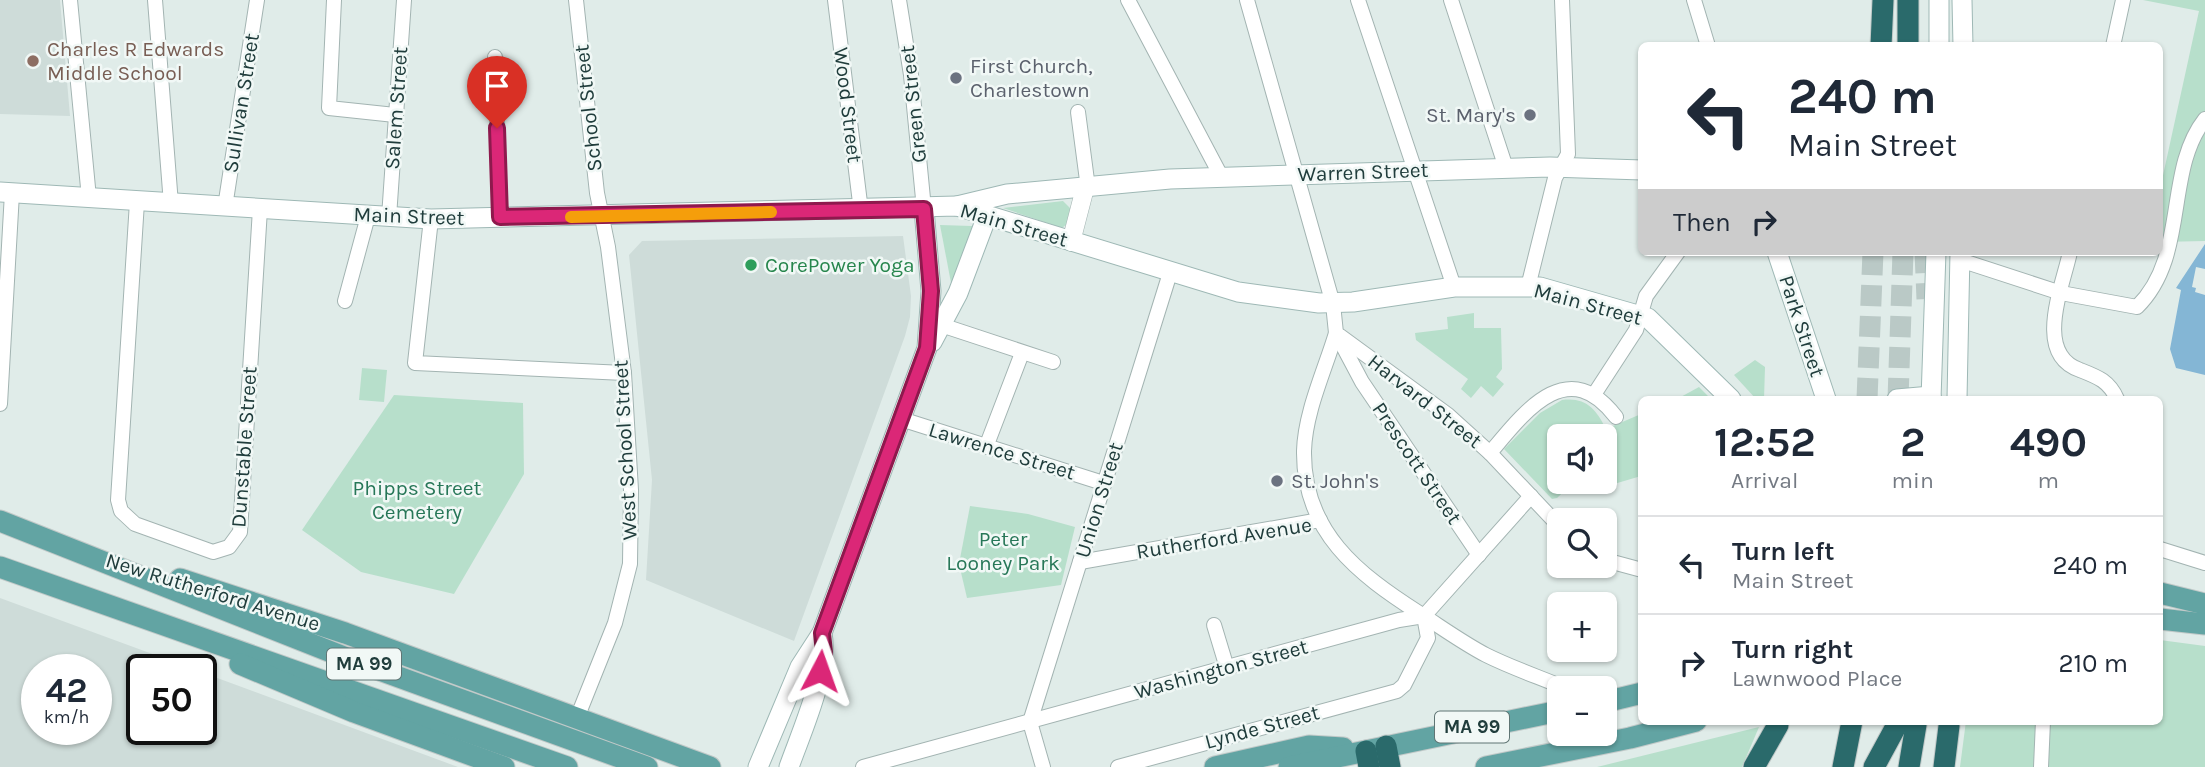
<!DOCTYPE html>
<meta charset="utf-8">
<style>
body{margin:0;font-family:Karla,sans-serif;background:#f6f6f7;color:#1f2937;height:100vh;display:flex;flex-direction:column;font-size:26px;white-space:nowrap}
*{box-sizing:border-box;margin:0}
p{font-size:23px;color:#747a83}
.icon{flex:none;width:38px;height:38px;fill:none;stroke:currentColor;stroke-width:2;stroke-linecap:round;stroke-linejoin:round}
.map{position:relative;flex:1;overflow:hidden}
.details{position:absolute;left:1638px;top:396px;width:525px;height:329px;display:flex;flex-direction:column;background:#fff;border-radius:10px;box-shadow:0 2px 5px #0004}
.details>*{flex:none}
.top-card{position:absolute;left:1638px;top:42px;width:525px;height:214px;border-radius:10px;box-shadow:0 2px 5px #0004;background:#fff;color:#1f2937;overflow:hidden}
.controls{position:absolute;left:1547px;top:424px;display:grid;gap:14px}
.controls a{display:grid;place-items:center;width:70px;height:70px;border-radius:10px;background:#fff;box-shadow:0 2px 5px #0004;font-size:35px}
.speed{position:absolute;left:21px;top:654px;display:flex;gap:14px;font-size:35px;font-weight:700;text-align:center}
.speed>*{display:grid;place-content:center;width:91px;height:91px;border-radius:50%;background:#fff;box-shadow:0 2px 5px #0004;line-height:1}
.speed small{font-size:18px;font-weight:400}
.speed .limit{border:4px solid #111;border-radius:10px;background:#fff;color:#111}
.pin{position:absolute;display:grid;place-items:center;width:60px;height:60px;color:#fff;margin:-72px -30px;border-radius:50% 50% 50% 0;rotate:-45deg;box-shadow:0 0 7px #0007}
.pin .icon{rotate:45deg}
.me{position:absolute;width:77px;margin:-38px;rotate:4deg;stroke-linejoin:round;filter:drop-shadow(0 0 5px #0008)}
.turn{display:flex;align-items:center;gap:24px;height:147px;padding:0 35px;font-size:32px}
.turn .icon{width:91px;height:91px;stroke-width:2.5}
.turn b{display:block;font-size:49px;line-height:60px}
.then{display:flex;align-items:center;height:66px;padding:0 35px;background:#0003;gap:14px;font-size:26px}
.eta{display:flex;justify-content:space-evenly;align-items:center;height:119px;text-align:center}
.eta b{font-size:42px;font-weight:700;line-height:49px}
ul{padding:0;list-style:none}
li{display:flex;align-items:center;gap:21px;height:98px;padding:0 35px;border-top:2px solid #e0e1e3}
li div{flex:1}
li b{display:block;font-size:26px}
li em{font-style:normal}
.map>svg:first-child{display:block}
.built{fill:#cedcd9;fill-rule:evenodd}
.green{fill:#b7dfcb}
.water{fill:#84b6d5}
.pier{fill:#e0ece9}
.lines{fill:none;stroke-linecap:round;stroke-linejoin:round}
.motorway-tunnel{stroke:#bac9c6;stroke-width:21;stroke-dasharray:21 10;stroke-linecap:butt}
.minor-casing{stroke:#a3b4b2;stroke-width:16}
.tertiary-casing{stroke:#a3b4b2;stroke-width:19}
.secondary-casing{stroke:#9eb8b5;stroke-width:21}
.primary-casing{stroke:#c1c9c8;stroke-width:23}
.motorway-casing{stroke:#c1c9c8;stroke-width:23}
.minor{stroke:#fff;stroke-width:14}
.tertiary{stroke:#fff;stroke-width:18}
.secondary{stroke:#fff;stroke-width:19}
.primary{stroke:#62a4a3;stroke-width:21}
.motorway{stroke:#2a6a6b;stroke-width:21}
.route-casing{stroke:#8e194d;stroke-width:18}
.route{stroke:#db2777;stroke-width:12}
.slow{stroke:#f59e0b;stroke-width:12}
.education-dot{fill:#8d6e63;stroke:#f1f8f6;stroke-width:2.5}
.worship-dot{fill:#6b7280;stroke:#f1f8f6;stroke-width:2.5}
.leisure-dot{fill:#2e9e5b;stroke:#f1f8f6;stroke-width:2.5}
.labels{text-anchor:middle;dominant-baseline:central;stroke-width:5;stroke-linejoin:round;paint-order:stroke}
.shield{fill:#f1f8f6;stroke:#5f7574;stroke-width:2}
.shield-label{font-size:19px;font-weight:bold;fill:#203d3c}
.education-label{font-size:21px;fill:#785e54;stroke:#f1f8f6;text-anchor:start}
.worship-label{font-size:21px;fill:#5b616d;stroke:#f1f8f6;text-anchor:start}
.street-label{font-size:21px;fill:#203d3c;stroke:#f1f8f6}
.leisure-label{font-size:21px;fill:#27864d;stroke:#f1f8f6;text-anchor:start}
.park-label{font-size:21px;fill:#277758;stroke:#f1f8f6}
</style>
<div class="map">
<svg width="2205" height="767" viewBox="0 0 2205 767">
<rect width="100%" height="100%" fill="#e0ece9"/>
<g class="built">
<path d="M0 0H60L70 116 0 114Z"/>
<path d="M903 236 911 296 910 317 905 336 794 641 646 580 652 480 629 255 642 241Z"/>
<path d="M0 598 196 670H142V730H201V672L458 767H0ZM37 670H96V730H37Z"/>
</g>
<g class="green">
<path d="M2143 0H2205V241L2160 242V189L2199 11Z"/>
<path d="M1063 201 1071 209 1067 224 1062 228 1003 208Z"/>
<path d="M940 225 972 226 974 230 952 288Z"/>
<path d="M1474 313V328H1501L1502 369 1496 377 1504 384 1493 397 1481 386 1471 398 1461 389 1468 379 1416 340 1415 333 1448 329 1447 317Z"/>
<path d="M1755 360 1765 367 1764 399H1756L1734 375Z"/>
<path d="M362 368 387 370 384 402 359 400Z"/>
<path d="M1699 387 1711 399H1677Z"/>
<path d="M394 395 523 403 524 474 454 594 361 572 302 530Z"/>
<path d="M1562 400C1586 397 1596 409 1606 429L1641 414V476L1614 484 1605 479V436H1559V481H1575L1557 498 1552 499 1504 449 1540 413Z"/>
<path d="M970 506 1028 514 1075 527 1061 585 967 598 959 564Z"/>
<path d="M2160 640 2205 646V767H1960L1966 721H2160Z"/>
<path d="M1759 727 1742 767H1597Z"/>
</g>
<path class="water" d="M2205 244V375L2176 368 2170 349 2181 290 2176 288Z"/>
<path class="pier" d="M2196 267 2205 269V295L2195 292 2196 288 2192 287Z"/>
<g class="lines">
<g class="motorway-tunnel">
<path d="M1925 252 1927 299"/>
<path d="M1867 399 1873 252"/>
<path d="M1898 399 1903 252"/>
</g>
<g class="minor-casing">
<g id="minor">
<path d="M70 0 89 198"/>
<path d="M155 0 171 204"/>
<path d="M334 0 329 108 395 115"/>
<path d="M576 0 597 193 608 247 624 373 631 490 630 564 615 623 577 718"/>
<path d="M835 0 861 211"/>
<path d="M899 0 911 75 924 209"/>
<path d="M1128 0 1222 178"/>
<path d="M1247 0 1333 304 1336 333 1362 382 1479 555"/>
<path d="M1358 0 1454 287"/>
<path d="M1451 0 1506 168"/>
<path d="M1694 0 1708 46"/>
<path d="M2113 46 2123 0"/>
<path d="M495 57 500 217"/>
<path d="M1078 112 1088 188"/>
<path d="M137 202 118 500 121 511 135 524 213 552 229 547 240 532 260 209"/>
<path d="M225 207 257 0"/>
<path d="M389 217 404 0"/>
<path d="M431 219 415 363 624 373"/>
<path d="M2070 252C2063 286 2033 354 2080 370 2098 377 2109 381 2117 399"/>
<path d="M1960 260 2061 293 2137 307C2189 256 2164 171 2205 119"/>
<path d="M1528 287 1555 178 1568 154 1562 0"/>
<path d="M345 301 368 216"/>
<path d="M935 323 1053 362"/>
<path d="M1336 333C1325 370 1305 412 1304 451 1303 532 1358 574 1419 613 1441 627 1463 643 1486 655 1512 668 1539 677 1565 688"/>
<path d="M1340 336 1448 415 1490 453 1559 526"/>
<path d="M1595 393 1636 330 1646 296 1678 252"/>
<path d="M0 404 12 193"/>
<path d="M901 419 1103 483"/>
<path d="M986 447 1022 353"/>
<path d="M1490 453C1525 411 1568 354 1616 417"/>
<path d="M2160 549 2205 563"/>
<path d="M1605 560 1642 570"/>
<path d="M1080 562 1320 520"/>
<path d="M1214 625 1227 668"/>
<path d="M863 767 1399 620 1424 616 1531 496"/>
<path d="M1043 767 1030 722 1170 273"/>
<path d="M1118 767 1397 691 1404 685 1428 638 1424 616"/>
<path d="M2041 767 2043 721"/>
</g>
</g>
<g class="tertiary-casing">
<path id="tertiary" d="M1071 242 1085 188"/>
</g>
<g class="secondary-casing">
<g id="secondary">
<path d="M1962 0 1963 46"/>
<path d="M1939 46V0"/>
<path d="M0 192 431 219 957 206 1238 292 1319 303 1353 302 1454 287H1540L1648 318 1731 399"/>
<path d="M957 206 1007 194 1170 179 1550 167 1642 170"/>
<path d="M1777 252 1826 399"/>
<path d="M932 342 958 293 987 216"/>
<path d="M1897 399 1931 396"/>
<path d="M1931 399 1936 252"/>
<path d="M1957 399 1960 252"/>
<path d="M758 767 800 667 822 633 927 348 931 291 924 209"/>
<path d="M789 767C802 730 829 672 822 633"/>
</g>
</g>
<g class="primary-casing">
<g id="primary">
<path d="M0 521 349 659 647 767"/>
<path d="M0 567 567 767"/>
<path d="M180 579 345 633 710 767"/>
<path d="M2160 593 2205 604"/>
<path d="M2160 619 2205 624"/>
<path d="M240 664 354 712 504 767"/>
<path d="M1605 702 1642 693"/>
<path d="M1215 767 1309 746 1343 748"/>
<path d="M1289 767 1559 711"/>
<path d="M1486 767 1630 738 1696 721"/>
</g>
</g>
<g class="motorway-casing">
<g id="motorway">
<path d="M1881 46 1883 0"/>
<path d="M1908 46V0"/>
<path d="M1386 746 1390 767"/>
<path d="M1366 751 1369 767"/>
<path d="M1754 767 1778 725"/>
<path d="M1843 767 1852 721"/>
<path d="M1874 767 1899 721"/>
<path d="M1909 767 1916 725"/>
<path d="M1944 767 1949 726"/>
</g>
</g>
<use href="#minor" class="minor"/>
<use href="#tertiary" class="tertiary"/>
<use href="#secondary" class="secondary"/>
<use href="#primary" class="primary"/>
<use href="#motorway" class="motorway"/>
</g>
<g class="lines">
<g class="route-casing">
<path id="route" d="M497 128 500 217 924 209 931 291 927 348 822 633 824 653 820 671"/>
</g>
<use href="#route" class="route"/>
<path class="slow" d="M571 217 771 212"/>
</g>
<circle class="education-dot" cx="33" cy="61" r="7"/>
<g class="worship-dot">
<circle cx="956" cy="78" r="7"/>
<circle cx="1530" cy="115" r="7"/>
<circle cx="1277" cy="481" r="7"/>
</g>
<circle class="leisure-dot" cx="751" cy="265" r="7"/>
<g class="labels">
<g class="shield">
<rect x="327" y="648.5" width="74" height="31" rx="5"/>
<rect x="1435" y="711.5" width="74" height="31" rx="5"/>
</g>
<g class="shield-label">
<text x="364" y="664">MA 99</text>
<text x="1472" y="727">MA 99</text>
</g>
<g class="education-label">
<text x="47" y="49">Charles R Edwards<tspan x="47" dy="24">Middle School</tspan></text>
</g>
<g class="worship-label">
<text x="970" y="66">First Church,<tspan x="970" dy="24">Charlestown</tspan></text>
<text x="1516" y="115" text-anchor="end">St. Mary's</text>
<text x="1291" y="481">St. John's</text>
</g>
<g class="street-label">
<text transform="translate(241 103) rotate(-81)">Sullivan Street</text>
<text transform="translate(913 104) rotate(-96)">Green Street</text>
<text transform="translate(848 105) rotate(83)">Wood Street</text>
<text transform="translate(396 108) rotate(-86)">Salem Street</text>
<text transform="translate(588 108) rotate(-96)">School Street</text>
<text transform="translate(1363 172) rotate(-2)">Warren Street</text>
<text transform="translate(409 216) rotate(2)">Main Street</text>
<text transform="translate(1014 225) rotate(16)">Main Street</text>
<text transform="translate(1588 304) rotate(15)">Main Street</text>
<text transform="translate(1802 326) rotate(72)">Park Street</text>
<text transform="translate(1425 401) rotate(38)">Harvard Street</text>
<text transform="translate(244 447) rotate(-86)">Dunstable Street</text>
<text transform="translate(625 450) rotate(-93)">West School Street</text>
<text transform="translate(1002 451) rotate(17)">Lawrence Street</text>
<text transform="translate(1417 463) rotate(56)">Prescott Street</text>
<text transform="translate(1099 500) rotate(-73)">Union Street</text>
<text transform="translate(1224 538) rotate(-9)">Rutherford Avenue</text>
<text transform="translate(213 592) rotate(17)">New Rutherford Avenue</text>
<text transform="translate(1221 669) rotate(-15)">Washington Street</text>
<text transform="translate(1262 727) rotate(-15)">Lynde Street</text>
</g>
<g class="leisure-label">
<text x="765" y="265">CorePower Yoga</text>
</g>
<g class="park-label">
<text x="417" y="488">Phipps Street<tspan x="417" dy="24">Cemetery</tspan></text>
<text x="1003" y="539">Peter<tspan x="1003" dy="24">Looney Park</tspan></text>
</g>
</g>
</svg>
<div class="controls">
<a><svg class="icon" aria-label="sound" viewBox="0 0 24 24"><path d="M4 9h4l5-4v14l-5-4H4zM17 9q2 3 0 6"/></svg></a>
<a><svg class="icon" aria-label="search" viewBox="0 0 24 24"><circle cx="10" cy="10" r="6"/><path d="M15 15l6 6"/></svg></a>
<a>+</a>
<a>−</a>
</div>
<div class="speed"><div>42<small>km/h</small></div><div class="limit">50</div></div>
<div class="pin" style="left:497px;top:128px;background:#d93025"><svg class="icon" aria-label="arrive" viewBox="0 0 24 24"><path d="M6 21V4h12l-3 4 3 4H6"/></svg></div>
<svg class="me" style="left:820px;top:671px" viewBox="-20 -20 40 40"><path d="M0-17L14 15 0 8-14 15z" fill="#db2777" stroke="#fff" stroke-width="4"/></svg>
<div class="top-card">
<div class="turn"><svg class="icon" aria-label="left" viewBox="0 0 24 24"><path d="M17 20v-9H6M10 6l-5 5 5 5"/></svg><div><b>240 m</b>Main Street</div></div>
<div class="then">Then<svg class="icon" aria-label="right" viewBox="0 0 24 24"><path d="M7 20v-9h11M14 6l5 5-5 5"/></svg></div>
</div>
<section class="details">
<div class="eta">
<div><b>12:52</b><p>Arrival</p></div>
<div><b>2</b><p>min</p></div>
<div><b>490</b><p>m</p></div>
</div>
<ul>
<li><svg class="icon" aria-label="left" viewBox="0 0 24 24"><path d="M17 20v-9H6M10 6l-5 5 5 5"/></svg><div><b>Turn left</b><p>Main Street</p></div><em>240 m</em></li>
<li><svg class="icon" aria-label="right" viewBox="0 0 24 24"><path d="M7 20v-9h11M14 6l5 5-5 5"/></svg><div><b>Turn right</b><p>Lawnwood Place</p></div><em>210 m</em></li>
</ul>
</section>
</div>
